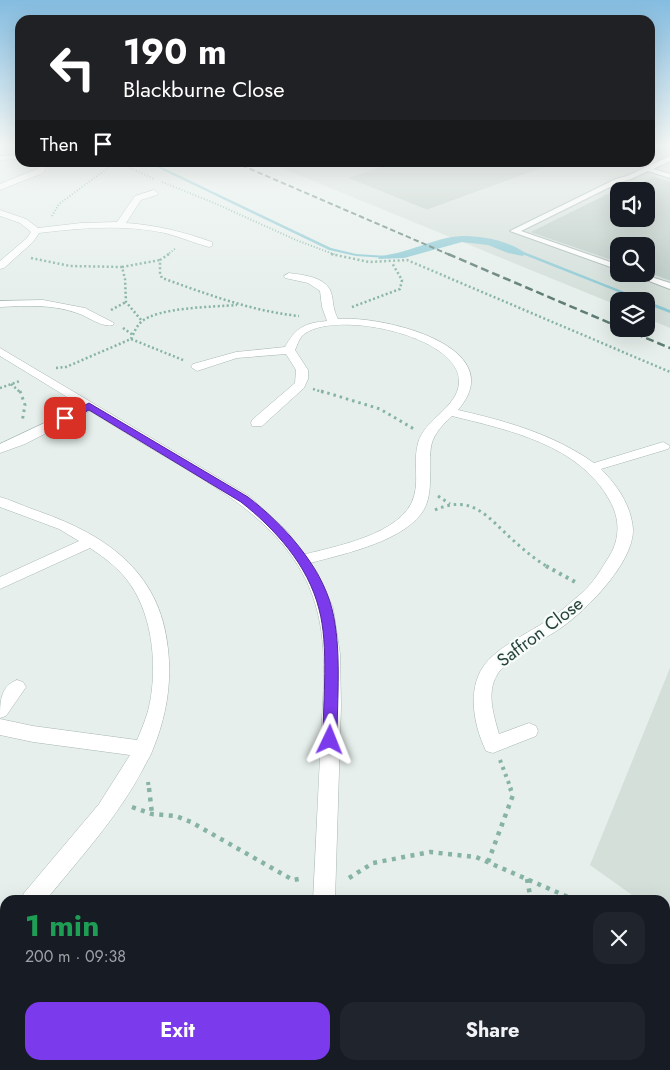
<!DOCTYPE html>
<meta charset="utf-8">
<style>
body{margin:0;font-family:Jost,sans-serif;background:#20242c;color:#f1f3f6;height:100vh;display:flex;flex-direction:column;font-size:19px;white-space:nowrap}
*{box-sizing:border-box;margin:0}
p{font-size:16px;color:#9ea1a6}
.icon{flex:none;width:28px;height:28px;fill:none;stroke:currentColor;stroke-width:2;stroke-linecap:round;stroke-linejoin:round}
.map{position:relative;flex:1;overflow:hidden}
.drawer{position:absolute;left:0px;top:895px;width:670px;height:175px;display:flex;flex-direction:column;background:#171b24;border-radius:15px 15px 0 0;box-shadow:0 5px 20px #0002}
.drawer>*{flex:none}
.guide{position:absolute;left:15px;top:15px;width:640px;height:152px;border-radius:15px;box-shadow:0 5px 20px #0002;background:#202124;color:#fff;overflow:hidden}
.tools{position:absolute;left:610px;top:182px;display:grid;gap:10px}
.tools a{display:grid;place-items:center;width:45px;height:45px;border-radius:10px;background:#171b24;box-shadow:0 5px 20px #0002;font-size:25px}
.pin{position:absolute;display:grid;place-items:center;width:42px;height:42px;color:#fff;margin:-21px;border-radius:10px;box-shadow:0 2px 8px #0006}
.me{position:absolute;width:55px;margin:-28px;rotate:2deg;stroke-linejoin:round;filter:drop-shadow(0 0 4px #0008)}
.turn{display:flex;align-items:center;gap:18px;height:105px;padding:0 25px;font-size:22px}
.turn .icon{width:65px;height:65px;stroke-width:2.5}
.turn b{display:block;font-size:35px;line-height:42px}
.then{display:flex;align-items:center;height:48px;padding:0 25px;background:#0003;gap:10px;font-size:19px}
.round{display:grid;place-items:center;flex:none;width:52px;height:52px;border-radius:15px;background:#20242c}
.summary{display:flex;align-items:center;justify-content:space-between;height:85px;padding:0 25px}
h1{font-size:30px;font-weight:700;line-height:38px;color:#1e9e55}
.action{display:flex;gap:10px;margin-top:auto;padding:10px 25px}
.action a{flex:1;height:58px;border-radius:15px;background:#7c3aed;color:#fff;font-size:20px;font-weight:700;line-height:58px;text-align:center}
.action a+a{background:#20242c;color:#f1f3f6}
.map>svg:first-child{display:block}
.built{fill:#d4dfda;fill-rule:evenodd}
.water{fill:#8ec9d4}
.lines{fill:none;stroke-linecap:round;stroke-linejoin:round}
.stream{fill:#8ec9d4;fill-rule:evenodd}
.building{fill:#bbcac4;stroke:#b8c9c2;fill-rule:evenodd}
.service-casing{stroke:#a8b8b2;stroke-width:2}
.minor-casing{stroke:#a8b8b2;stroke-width:1}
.tertiary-casing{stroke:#a8b8b2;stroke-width:1}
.path-far4{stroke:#86b3a5;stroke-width:2;stroke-dasharray:1 2;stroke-linecap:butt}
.path-far3{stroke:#86b3a5;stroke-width:2.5;stroke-dasharray:2 2.5;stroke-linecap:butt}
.path-far2{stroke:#86b3a5;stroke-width:3;stroke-dasharray:2.5 4;stroke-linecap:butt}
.path-far1{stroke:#86b3a5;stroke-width:4;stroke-dasharray:3 4.5;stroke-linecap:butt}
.path{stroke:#86b3a5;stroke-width:4.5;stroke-dasharray:4 5.5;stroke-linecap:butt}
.service{fill:#fff;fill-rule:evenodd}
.minor{fill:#fff;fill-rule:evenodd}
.tertiary{fill:#fff;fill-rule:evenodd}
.rail-far1{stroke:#5f7d75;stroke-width:2;stroke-dasharray:5.5 3;stroke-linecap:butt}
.rail{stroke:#5f7d75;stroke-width:2.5;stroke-dasharray:8 4;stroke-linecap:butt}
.route{fill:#7c3aed;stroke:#51269a}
.labels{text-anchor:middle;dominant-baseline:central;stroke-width:4.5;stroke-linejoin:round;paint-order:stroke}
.street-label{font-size:18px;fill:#24423a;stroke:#f7fbf9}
</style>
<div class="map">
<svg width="670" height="1070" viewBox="0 0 670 1070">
<rect width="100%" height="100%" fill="#e6efeb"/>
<g class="built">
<path d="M650 146H658L670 150V328L646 318V301H619V306L269 163 650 162ZM619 191H646V219H619ZM619 246H646V274H619Z"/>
<path d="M670 668V922L665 919V900H639L590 865Z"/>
</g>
<path class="water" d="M461 236C483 236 507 240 525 253L523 256 508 253 488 245 462 242 404 258 378 259 380 256C409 253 433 238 461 236Z"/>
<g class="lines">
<g class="stream">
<path d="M151 162 331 248 356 254 387 256 389 257 387 258 356 256 329 250 146 162Z"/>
<path d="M517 250H519L670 310V313L646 304V301H641L517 252Z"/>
</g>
</g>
<g class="building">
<path d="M397 162H548V165L427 209 350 178Z"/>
<path d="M653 177 670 182V280L646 271V246H619V262L532 232 627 185 634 187ZM619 191H646V219H619Z"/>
</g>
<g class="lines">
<g class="service-casing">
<g id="service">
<path d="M670 156V161L653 169 670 174V178L648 171 631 179 620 182 521 231 619 265V270L510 231 616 179 627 176Z"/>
<path d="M631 274H642L670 283V289Z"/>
</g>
</g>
<g class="minor-casing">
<g id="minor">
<path d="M20 155V159L0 160V156Z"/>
<path d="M37 162H45L47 166 43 173 0 190V184L37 169 39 166Z"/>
<path d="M154 190 158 193 157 195 141 200 126 223C156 225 184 232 212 242V246L209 247C194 243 180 237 165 233 123 224 81 228 39 233L33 242 4 268 0 269V261L27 238 31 232 20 223 0 216V210L26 219 38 228 81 223 117 222 135 196Z"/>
<path d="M289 273C304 275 329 277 332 296 334 306 333 309 338 319 381 315 513 346 458 410 506 421 553 434 594 463L663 442 670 446 668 449 601 469C617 485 631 505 633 529 634 563 585 612 558 630 542 640 505 660 497 675 486 693 494 716 499 734L529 723 536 726 538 731 536 736 493 753 486 751C474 726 467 691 483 667 496 647 531 632 551 618 562 611 572 601 583 592 594 582 602 568 610 555 620 538 620 519 610 501 580 445 509 430 452 416 424 442 432 448 430 481 430 492 428 505 421 514 398 544 338 555 303 565L298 564 295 560 298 556C332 547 404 535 414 496 419 479 413 460 418 443 425 418 458 408 459 382 461 335 330 308 302 336 299 339 297 346 295 350L308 370V379L304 388 262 426H252L251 423 252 420 295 383 296 370 286 354 237 358 197 371 191 367 193 364 236 352 285 347C296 327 305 323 327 321L322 307 320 291 308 283 285 278 284 276Z"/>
<path d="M43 300 85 308 114 323 113 325C102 328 87 316 77 313 52 304 26 306 0 307V301Z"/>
<path d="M89 402 95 406 93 409 25 444 0 453V444Z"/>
<path d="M0 497C11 500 21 505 32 509 103 533 160 569 168 649 172 684 166 717 153 749 151 756 146 762 143 769 118 817 80 858 46 900H21L24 893 99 804 130 755 33 742 0 735V719L33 726 137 740C141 731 145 721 148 711 158 672 154 618 130 584 120 569 105 558 90 548L0 589V577L79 541 59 529 0 507Z"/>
<path d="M17 680 23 682 26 687 6 716 0 718C0 703 0 686 17 680Z"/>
<path d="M5 922V949L0 951V924Z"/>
<path d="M479 1065H505L506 1070H480Z"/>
<path d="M597 1065H624L627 1070H600Z"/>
</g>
</g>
<g class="tertiary-casing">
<g id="tertiary">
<path d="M0 348 249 496 287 531 317 572 333 608 340 654 341 706 335 900H313C316 846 318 792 321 738 323 696 328 651 317 610 295 524 208 483 139 441 92 412 46 384 0 356Z"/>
<path d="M304 1065H330L329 1070H303Z"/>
</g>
</g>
<g class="path-far4">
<path d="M117 162 154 179"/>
<path d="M162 182 212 202 296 240 336 255"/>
<path d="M52 216 59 204 116 162"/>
<path d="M167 255 176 248"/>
</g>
<g class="path-far3">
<path d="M169 254 160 260V274L162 278C207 294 251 311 299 316"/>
<path d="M331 254 369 262 407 260 670 372"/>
<path d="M31 258 70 266 122 267 125 279 126 302 142 321"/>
<path d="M122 267 160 260"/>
<path d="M352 307 400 289 402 280 392 263"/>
<path d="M111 310 126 302"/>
<path d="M123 328 133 335"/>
<path d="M131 339C134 333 136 327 141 322 158 307 214 307 237 305"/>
<path d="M56 368 66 367 131 339 183 360"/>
<path d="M11 384 21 393"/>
<path d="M0 388 20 381"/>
<path d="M313 389 325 393"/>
</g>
<g class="path-far2">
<path d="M20 391 25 405 22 422"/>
<path d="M321 391 380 409 414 429"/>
<path d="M438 496 450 504"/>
<path d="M435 510C473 493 488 518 514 541 525 551 536 560 548 567"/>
</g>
<g class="path-far1">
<path d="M546 566 577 583"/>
<path d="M500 760 511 789"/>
<path d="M148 782 149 789"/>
</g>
<g class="path">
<path d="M149 788 152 814"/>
<path d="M132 807 152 814 176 816 191 822 293 880 304 878"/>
<path d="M488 862 513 795 510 788"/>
<path d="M349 878 373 863 430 852 476 857 575 900"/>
<path d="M527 879 531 900"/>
<path d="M665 963 670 967"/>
</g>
<use href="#service" class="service"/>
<use href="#minor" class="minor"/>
<use href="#tertiary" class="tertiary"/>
<path class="rail-far1" d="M234 162 450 255"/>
<g class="rail">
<path d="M448 254 619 327"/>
<path d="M624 329 670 348"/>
</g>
</g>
<linearGradient id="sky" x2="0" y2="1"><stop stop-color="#84bce0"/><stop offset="0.49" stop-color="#f4f8f6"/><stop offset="1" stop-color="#f4f8f6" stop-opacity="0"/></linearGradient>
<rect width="670" height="295" fill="url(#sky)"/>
<path class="route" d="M89 403 248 497C283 524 321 565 332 609 342 649 337 699 337 740L335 744 330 745 325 744 323 740C323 700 329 646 319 609 308 565 275 529 241 502L89 410 68 421H65L60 418Z"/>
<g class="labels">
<g class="street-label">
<text transform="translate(540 632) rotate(-37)">Saffron Close</text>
</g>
</g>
</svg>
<div class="tools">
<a><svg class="icon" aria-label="sound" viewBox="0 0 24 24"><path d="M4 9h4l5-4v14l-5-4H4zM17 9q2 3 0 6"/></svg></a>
<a><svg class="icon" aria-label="search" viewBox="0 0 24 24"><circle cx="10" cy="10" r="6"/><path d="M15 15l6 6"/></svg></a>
<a><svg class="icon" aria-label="layers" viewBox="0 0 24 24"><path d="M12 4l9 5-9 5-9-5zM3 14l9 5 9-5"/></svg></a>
</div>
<div class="pin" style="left:65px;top:418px;background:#d93025"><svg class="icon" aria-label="arrive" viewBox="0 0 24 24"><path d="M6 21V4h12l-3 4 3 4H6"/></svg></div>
<svg class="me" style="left:330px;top:740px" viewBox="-20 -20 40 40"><path d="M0-17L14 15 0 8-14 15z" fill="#7c3aed" stroke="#fff" stroke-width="4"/></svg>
<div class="guide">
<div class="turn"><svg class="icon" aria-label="left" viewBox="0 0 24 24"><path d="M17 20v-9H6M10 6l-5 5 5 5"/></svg><div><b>190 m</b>Blackburne Close</div></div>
<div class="then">Then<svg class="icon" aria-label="arrive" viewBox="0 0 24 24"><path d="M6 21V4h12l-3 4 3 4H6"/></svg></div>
</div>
<section class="drawer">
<div class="summary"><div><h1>1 min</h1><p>200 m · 09:38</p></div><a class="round"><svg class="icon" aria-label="close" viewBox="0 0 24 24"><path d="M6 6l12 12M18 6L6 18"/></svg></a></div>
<div class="action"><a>Exit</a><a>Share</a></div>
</section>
</div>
